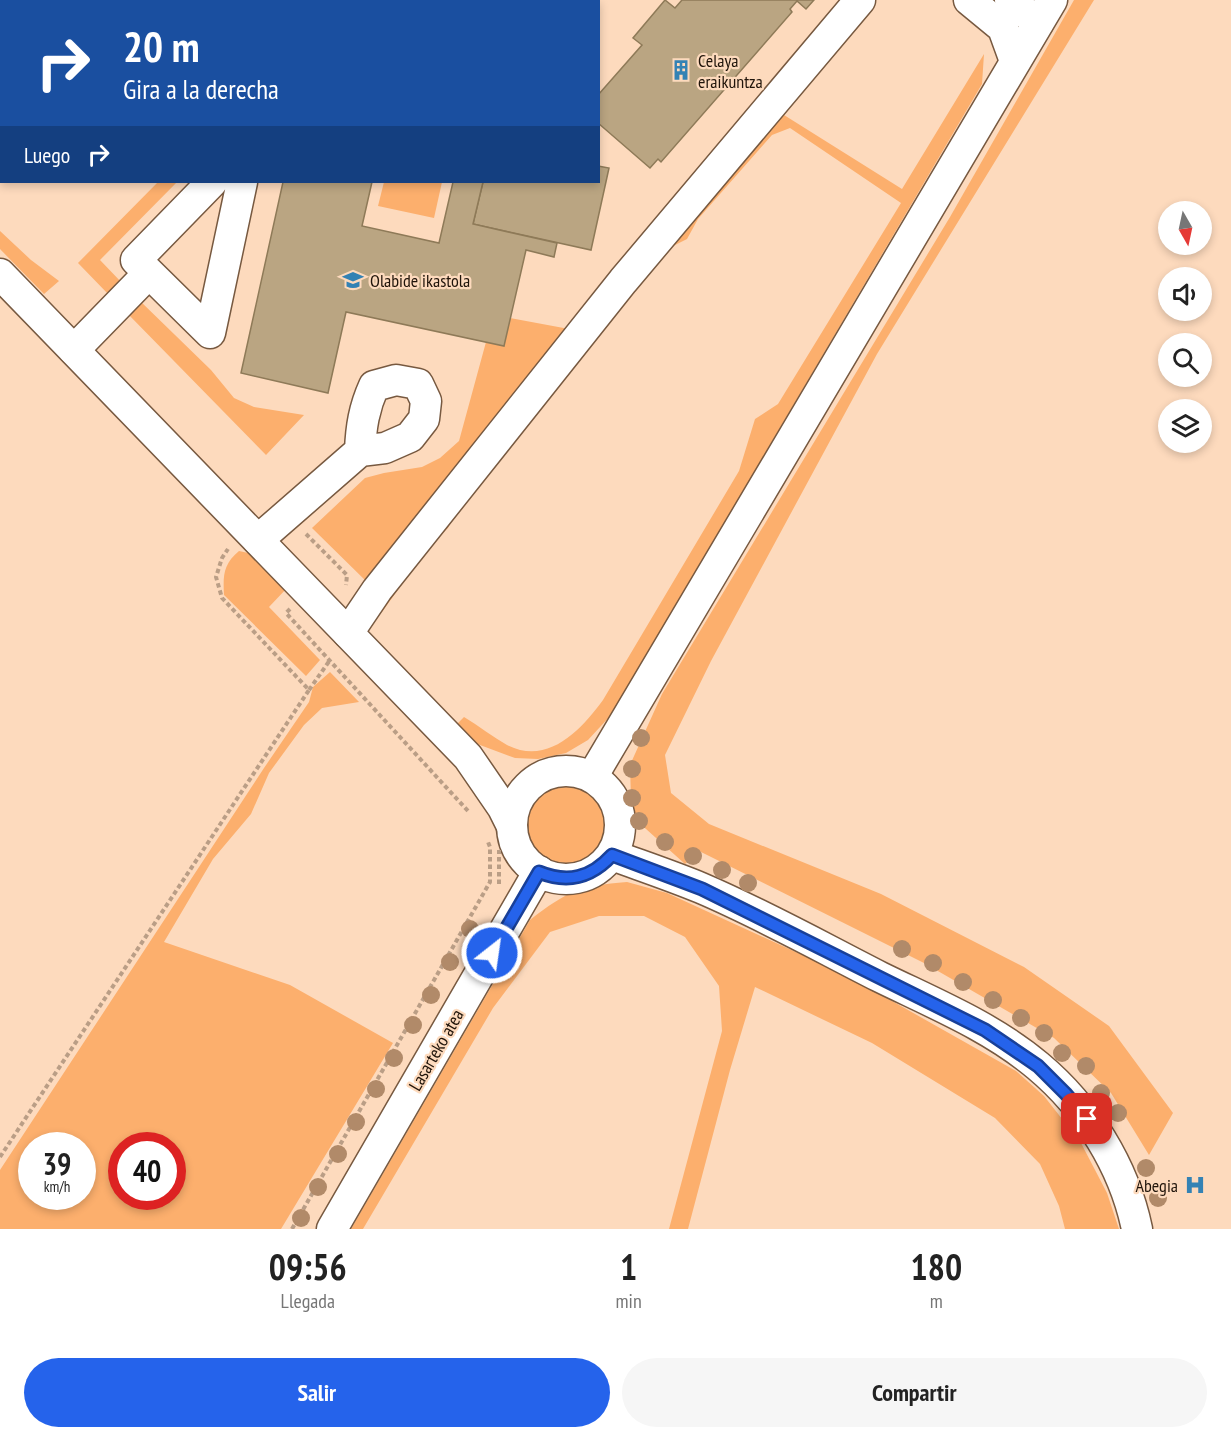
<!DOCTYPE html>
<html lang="es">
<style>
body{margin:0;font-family:"PT Sans Narrow",sans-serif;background:#f6f6f6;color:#222;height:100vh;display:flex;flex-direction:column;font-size:22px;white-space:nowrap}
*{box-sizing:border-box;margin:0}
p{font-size:20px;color:#767676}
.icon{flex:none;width:33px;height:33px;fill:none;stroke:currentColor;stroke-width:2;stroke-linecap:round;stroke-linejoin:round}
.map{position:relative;height:1229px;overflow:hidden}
.details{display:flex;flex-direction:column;background:#fff;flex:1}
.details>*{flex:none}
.banner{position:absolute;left:0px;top:0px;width:600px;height:183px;box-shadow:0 3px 9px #0003;background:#1a4fa0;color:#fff;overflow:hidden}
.needle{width:39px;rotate:171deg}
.tools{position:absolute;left:1158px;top:201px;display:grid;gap:12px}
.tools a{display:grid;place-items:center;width:54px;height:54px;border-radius:50%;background:#fff;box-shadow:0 3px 9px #0003;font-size:30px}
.speed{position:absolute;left:18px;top:1132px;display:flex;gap:12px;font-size:30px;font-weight:700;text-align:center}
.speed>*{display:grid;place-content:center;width:78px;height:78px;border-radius:50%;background:#fff;box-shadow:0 3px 9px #0003;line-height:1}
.speed small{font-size:15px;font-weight:400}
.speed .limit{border:9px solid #d22;background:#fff;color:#111}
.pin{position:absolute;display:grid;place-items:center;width:51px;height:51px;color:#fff;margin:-26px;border-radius:12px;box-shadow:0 3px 9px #0006}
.me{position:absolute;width:66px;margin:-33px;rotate:30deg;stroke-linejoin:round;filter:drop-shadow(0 0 4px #0008)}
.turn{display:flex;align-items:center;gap:21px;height:126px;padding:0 24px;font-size:27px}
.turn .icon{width:78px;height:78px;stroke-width:2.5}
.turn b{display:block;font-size:42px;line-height:51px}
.then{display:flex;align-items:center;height:57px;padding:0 24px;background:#0003;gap:12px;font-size:22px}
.eta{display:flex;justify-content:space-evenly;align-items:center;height:102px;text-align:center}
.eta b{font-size:36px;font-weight:700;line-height:42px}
.action{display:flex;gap:12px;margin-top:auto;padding:12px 24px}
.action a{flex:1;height:69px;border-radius:36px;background:#2563eb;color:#fff;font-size:24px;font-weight:700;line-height:69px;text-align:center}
.action a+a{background:#f6f6f6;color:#222}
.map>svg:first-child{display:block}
.green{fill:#fcaf6d;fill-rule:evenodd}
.building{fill:#baa582;stroke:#8e7a58;stroke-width:1.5}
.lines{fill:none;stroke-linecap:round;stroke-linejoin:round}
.minor-casing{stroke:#775940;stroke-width:33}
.path{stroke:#ba9e86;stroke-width:4;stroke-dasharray:4.5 3;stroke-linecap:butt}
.minor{stroke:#fff;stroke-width:30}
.tree{fill:#b18a69}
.route-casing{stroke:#184099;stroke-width:15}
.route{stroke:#2563eb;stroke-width:10}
.labels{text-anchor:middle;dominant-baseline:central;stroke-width:4.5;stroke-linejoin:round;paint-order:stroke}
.poi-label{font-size:18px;fill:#20140a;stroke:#fddabd;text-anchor:start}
.street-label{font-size:18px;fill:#20140a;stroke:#fddabd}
</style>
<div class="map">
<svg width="1231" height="1229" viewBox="0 0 1231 1229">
<rect width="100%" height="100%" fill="#fddabd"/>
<g class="green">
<path d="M1074 0H1094L877 354 711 661 665 755 671 793 709 824 881 894 1024 967 1109 1026 1173 1113 1149 1155 1111 1093 1054 1038 924 963 699 851 685 864 636 820 631 800 630 765 662 694 950 217Z"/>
<path d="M984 54 982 84 612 714 588 740 566 753 538 759 515 758 472 742 457 724 464 717C479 726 493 737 507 745 548 766 581 730 603 700L739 471 755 419 778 404 901 203 790 128 772 135 698 219 687 239 669 248 542 398 454 516 448 528 430 545 382 612 375 611 517 422 652 263 655 257 734 166 784 115 902 189Z"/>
<path d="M158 182H177L100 260 123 284 110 296 78 263Z"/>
<path d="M384 182H442L434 218 378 206Z"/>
<path d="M0 231 31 260 59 281 44 294 0 249Z"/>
<path d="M138 299 211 370 234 398 254 407 304 415 266 455 126 312Z"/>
<path d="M510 318 569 329 515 392 370 585 312 528 365 478 384 473 422 467 440 458 459 441 486 342 504 346Z"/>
<path d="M239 551 253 554 287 588 269 607 320 660 306 676 224 595C223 576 223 564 239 551Z"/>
<path d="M330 672 359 702 322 708 304 725 269 773 251 814 213 859 164 942 290 985 393 1043 281 1229H0V1170L264 768 309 702 313 687ZM32 1146H82V1197H32ZM122 1146H172V1197H122Z"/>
<circle cx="567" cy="822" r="42"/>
<path d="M627 882 667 893 846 975 1016 1071 1044 1096 1081 1143 1107 1193 1119 1229H1065L1059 1206 1040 1164 995 1118 872 1043 755 987 730 1070 688 1229H669L722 1031 719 986 685 937 644 916H599L550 932 493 1008 363 1229H351L530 920C567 891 580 886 627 882Z"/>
</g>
<g class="building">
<path d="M665 0 675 8 682 0H814L806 9 797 1 790 9 792 12 661 162 658 159 650 168 598 123V95L642 45 633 38Z"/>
<path d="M598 166 609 168 591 250 473 224 483 182H598Z"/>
<path d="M283 182H372L362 226 439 243 453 182H483L473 224 557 243 554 257 526 250 504 346 346 312 328 393 241 373Z"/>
</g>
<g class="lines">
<g class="minor-casing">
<g id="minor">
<path d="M969 0 1003 28 1015 61"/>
<path d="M1010 0 1038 23"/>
<path d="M212 182 136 260 210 333 242 182"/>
<path d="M0 274 468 757 503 808 512 826"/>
<path d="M74 350 148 274"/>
<path d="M258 540 360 451 385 448 410 437 424 419 426 401 418 384 396 380 374 386C364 408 361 427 360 451"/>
<path d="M348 633 377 590 623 281 860 0"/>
<circle cx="566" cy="825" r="54"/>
<path d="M592 777 1052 0"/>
<path d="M612 855C642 866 672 876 701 888 762 914 821 947 880 977 933 1003 992 1027 1038 1066 1087 1107 1124 1166 1137 1229"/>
<path d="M332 1229 539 871"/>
</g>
</g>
<g class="path">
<path d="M306 534 347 575 346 585"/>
<path d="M290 609 286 613 468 811"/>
<path d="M309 690 330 660"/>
<path d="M499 884V850"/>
<path d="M0 1157 309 690 222 598 216 577 222 558 228 549"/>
<path d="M292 1229 490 882V847L488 842"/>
</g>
<use href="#minor" class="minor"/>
</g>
<g class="tree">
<circle cx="641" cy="738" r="9"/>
<circle cx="632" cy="769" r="9"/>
<circle cx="632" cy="798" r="9"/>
<circle cx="639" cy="821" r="9"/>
<circle cx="665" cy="842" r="9"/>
<circle cx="693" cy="856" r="9"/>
<circle cx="722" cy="870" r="9"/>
<circle cx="748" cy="883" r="9"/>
<circle cx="470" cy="929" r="9"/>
<circle cx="902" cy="949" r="9"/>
<circle cx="450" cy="962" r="9"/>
<circle cx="933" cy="963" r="9"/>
<circle cx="963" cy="982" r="9"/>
<circle cx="431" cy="995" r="9"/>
<circle cx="993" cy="1000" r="9"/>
<circle cx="1021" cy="1018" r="9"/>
<circle cx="413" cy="1025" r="9"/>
<circle cx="1044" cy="1033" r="9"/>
<circle cx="1062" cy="1053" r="9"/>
<circle cx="394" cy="1058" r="9"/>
<circle cx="1086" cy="1066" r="9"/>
<circle cx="376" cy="1089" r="9"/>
<circle cx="1101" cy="1093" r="9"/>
<circle cx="1118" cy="1113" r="9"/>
<circle cx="356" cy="1122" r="9"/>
<circle cx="338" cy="1154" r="9"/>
<circle cx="1146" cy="1168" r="9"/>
<circle cx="318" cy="1187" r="9"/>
<circle cx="1158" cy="1198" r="9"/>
<circle cx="301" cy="1218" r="9"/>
</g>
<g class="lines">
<g class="route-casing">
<path id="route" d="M492 953 539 872C568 884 591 878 612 855L702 889 985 1030 1038 1066 1066 1094 1087 1119"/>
</g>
<use href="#route" class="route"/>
</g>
<defs>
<g id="building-bare" transform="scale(1.62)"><path d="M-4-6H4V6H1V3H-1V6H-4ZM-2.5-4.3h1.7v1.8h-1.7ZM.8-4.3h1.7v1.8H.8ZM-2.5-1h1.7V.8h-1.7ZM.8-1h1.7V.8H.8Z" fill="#3482b4" stroke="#fddabd" stroke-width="2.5" paint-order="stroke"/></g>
<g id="school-bare" transform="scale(1.62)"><path d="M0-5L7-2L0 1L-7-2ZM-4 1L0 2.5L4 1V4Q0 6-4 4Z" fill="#3482b4" stroke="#fddabd" stroke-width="2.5" paint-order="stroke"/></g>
<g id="hospital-bare" transform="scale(1.62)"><path d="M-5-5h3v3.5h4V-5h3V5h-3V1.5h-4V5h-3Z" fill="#3482b4" stroke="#fddabd" stroke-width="2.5" paint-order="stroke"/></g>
</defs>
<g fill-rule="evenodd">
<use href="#building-bare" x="681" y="70"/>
<use href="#school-bare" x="353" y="280"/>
<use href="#hospital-bare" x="1195" y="1185"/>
</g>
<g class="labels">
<g class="poi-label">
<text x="698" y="60">Celaya<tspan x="698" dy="21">eraikuntza</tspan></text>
<text x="370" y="280">Olabide ikastola</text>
<text x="1178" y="1185" text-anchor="end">Abegia</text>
</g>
<g class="street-label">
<text transform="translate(436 1050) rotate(-60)">Lasarteko atea</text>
</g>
</g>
</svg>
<div class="tools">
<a><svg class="needle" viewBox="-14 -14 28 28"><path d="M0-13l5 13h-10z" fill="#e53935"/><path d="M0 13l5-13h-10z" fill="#767676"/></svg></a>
<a><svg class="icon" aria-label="sound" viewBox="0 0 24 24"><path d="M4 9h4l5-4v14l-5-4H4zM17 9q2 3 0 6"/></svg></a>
<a><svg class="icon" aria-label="search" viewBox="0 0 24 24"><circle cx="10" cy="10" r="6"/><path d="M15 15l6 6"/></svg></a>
<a><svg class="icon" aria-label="layers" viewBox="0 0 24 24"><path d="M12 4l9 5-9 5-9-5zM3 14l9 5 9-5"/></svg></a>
</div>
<div class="speed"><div>39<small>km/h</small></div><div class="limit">40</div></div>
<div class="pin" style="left:1087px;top:1119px;background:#d93025"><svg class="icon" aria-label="arrive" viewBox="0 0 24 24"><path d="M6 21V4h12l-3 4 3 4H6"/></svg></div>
<svg class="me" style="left:492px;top:953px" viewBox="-20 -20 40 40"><circle r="17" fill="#2563eb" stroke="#fff" stroke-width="3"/><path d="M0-11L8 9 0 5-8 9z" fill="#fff"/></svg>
<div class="banner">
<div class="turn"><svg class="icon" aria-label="right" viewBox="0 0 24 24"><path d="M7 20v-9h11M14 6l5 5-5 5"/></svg><div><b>20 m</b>Gira a la derecha</div></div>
<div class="then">Luego<svg class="icon" aria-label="right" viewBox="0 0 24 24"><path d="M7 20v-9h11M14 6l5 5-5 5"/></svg></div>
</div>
</div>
<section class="details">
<div class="eta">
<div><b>09:56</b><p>Llegada</p></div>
<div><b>1</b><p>min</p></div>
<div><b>180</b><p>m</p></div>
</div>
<div class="action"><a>Salir</a><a>Compartir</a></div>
</section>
